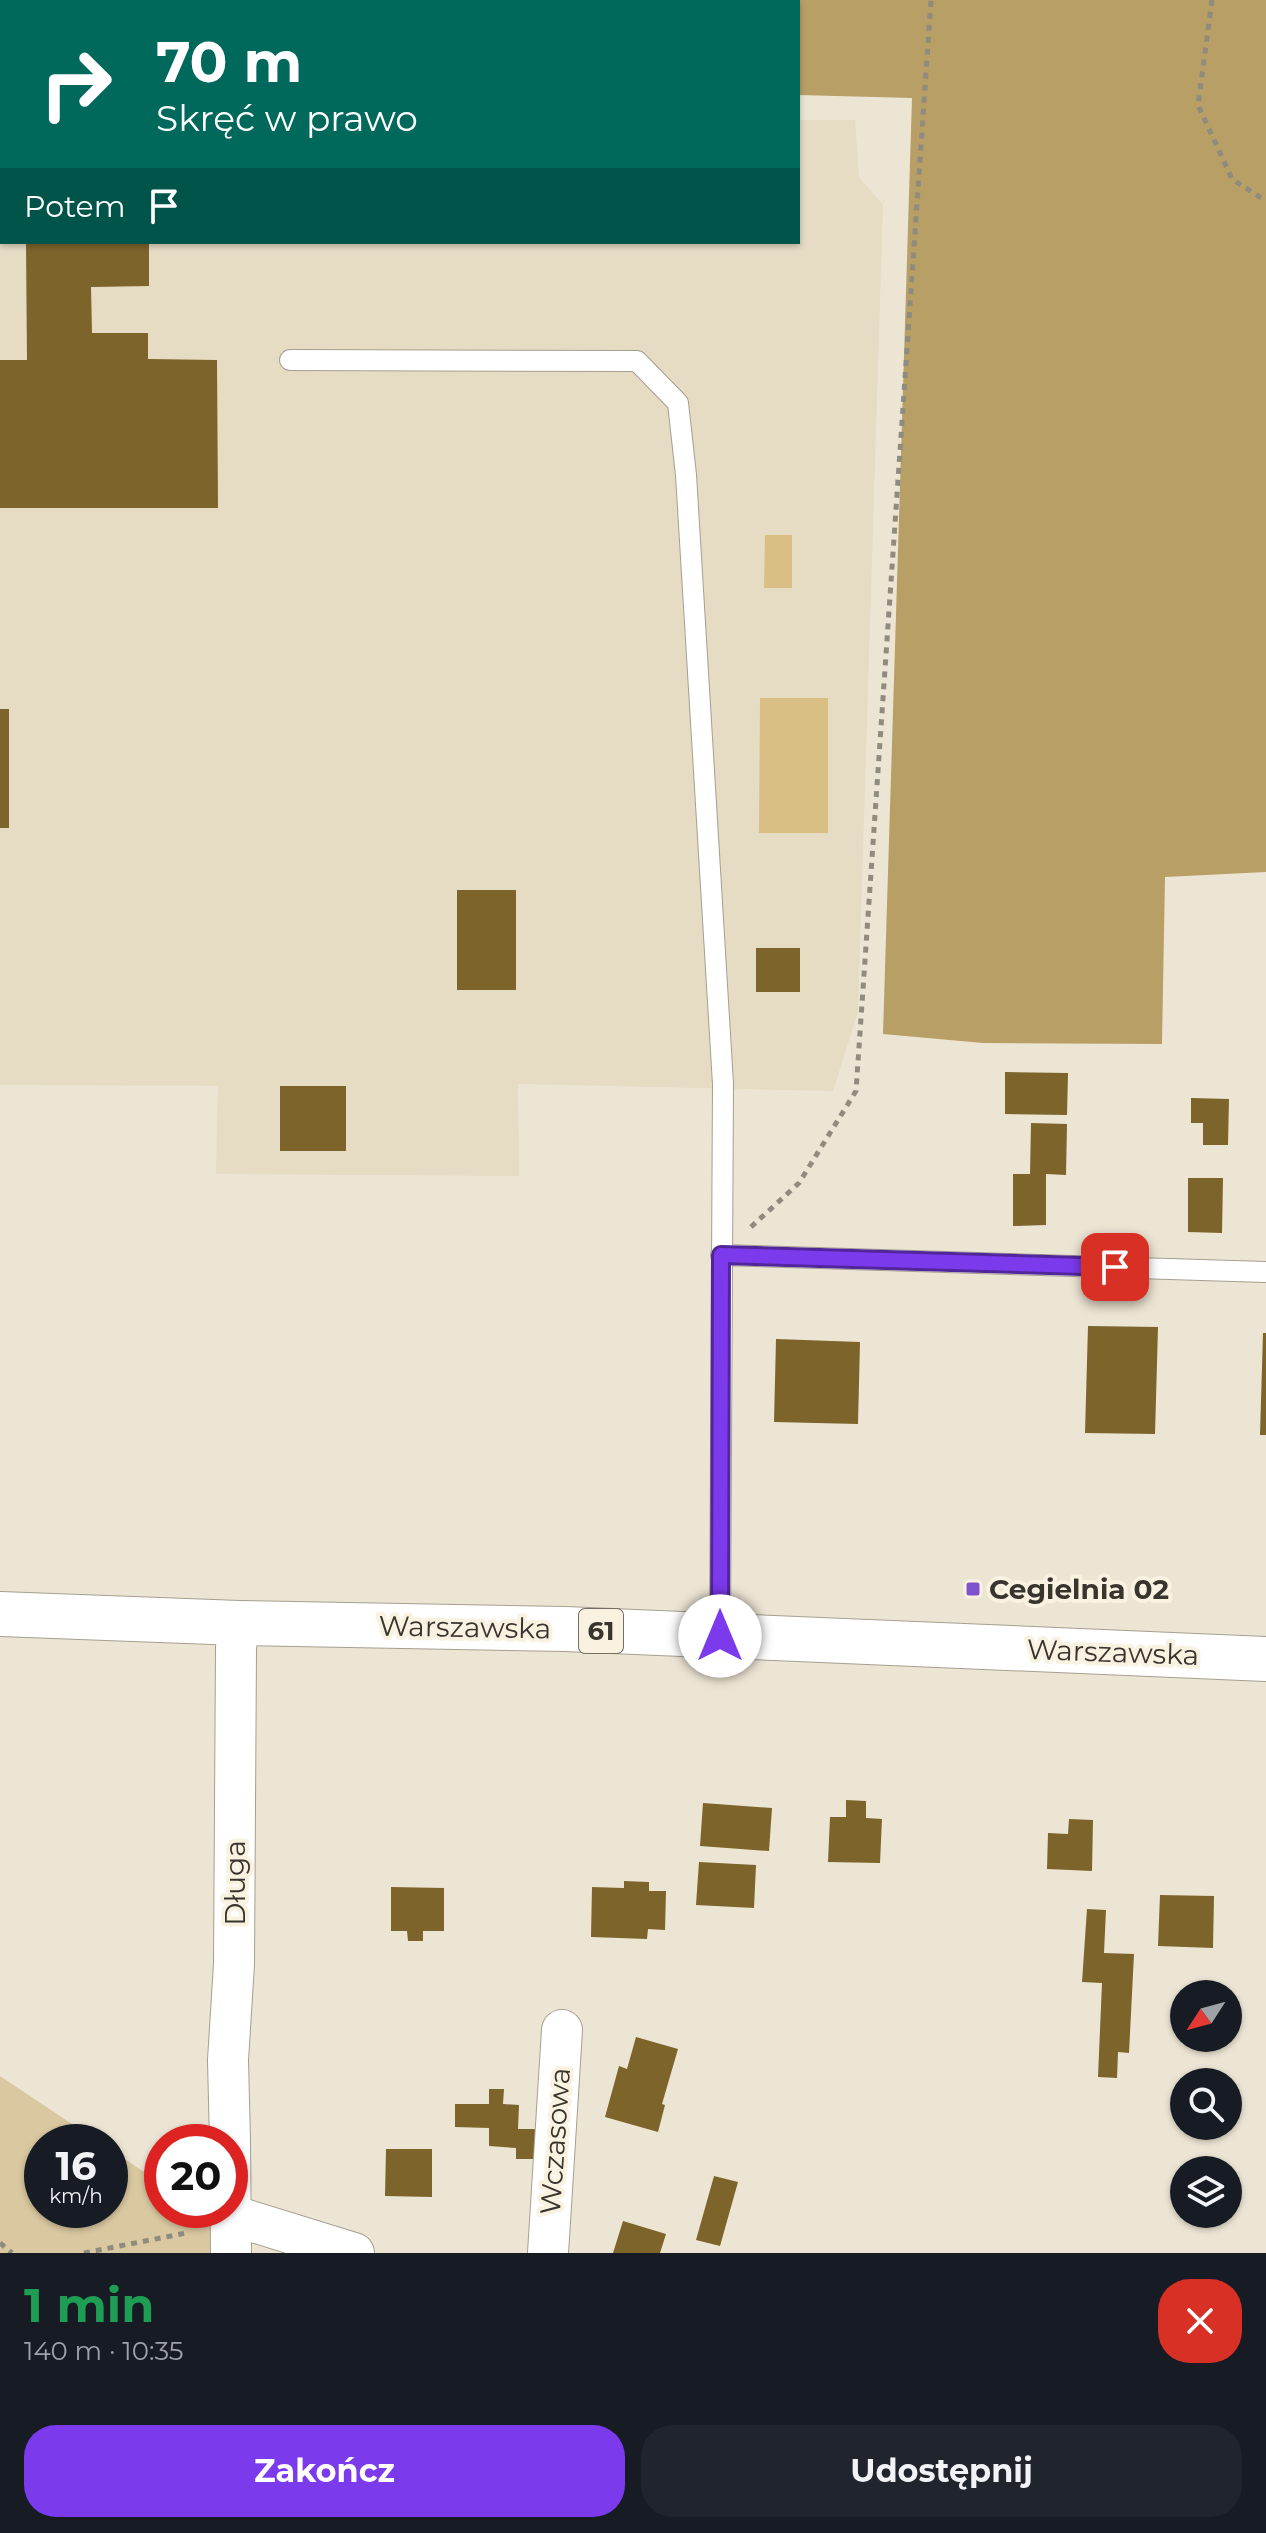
<!DOCTYPE html>
<html lang="pl">
<meta charset="utf-8">
<style>
body{margin:0;font-family:Montserrat,sans-serif;background:#20242c;color:#f1f3f6;height:100vh;display:flex;flex-direction:column;font-size:30px;white-space:nowrap}
*{box-sizing:border-box;margin:0}
p{font-size:26px;color:#9ea1a6}
.icon{flex:none;width:44px;height:44px;fill:none;stroke:currentColor;stroke-width:2;stroke-linecap:round;stroke-linejoin:round}
.map{position:relative;height:2253px;overflow:hidden}
.sheet{display:flex;flex-direction:column;background:#171b24;flex:1}
.sheet>*{flex:none}
.hud{position:absolute;left:0px;top:0px;width:800px;height:244px;box-shadow:0 2px 6px #0004;background:#00695c;color:#fff;overflow:hidden}
.needle{width:52px;rotate:234deg}
.fabs{position:absolute;left:1170px;top:1980px;display:grid;gap:16px}
.fabs a{display:grid;place-items:center;width:72px;height:72px;border-radius:50%;background:#171b24;box-shadow:0 2px 6px #0004;font-size:40px}
.speed{position:absolute;left:24px;top:2124px;display:flex;gap:16px;font-size:40px;font-weight:700;text-align:center}
.speed>*{display:grid;place-content:center;width:104px;height:104px;border-radius:50%;background:#171b24;box-shadow:0 2px 6px #0004;line-height:1}
.speed small{font-size:20px;font-weight:400}
.speed .limit{border:12px solid #d22;background:#fff;color:#111}
.pin{position:absolute;display:grid;place-items:center;width:68px;height:68px;color:#fff;margin:-34px;border-radius:16px;box-shadow:0 4px 12px #0006}
.me{position:absolute;width:88px;margin:-44px;rotate:0deg;stroke-linejoin:round;filter:drop-shadow(0 0 6px #0008)}
.turn{display:flex;align-items:center;gap:28px;height:168px;padding:0 24px;font-size:36px}
.turn .icon{width:104px;height:104px;stroke-width:2.5}
.turn b{display:block;font-size:56px;line-height:68px}
.then{display:flex;align-items:center;height:76px;padding:0 24px;background:#0003;gap:16px;font-size:30px}
.round{display:grid;place-items:center;flex:none;width:84px;height:84px;border-radius:32px;background:#20242c}
.head{display:flex;align-items:center;justify-content:space-between;height:136px;padding:0 24px}
h1{font-size:48px;font-weight:700;line-height:60px;color:#1e9e55}
.button{display:flex;gap:16px;margin-top:auto;padding:16px 24px}
.button a{flex:1;height:92px;border-radius:32px;background:#7c3aed;color:#fff;font-size:32px;font-weight:700;line-height:92px;text-align:center}
.button a+a{background:#20242c;color:#f1f3f6}
.map>svg:first-child{display:block}
.built{fill:#e6dbc3}
.green{fill:#dac8a0}
.forest{fill:#b89f65}
.water{fill:#d9bf84}
.building{fill:#7c642a}
.lines{fill:none;stroke-linecap:round;stroke-linejoin:round}
.service-casing{stroke:#a69f8f;stroke-width:22}
.minor-casing{stroke:#a69f8f;stroke-width:42}
.primary-casing{stroke:#a69f8f;stroke-width:46}
.path{stroke:#908b7f;stroke-width:5;stroke-dasharray:6 6;stroke-linecap:butt}
.service{stroke:#fff;stroke-width:20}
.minor{stroke:#fff;stroke-width:40}
.primary{stroke:#fff;stroke-width:44}
.route-casing{stroke:#51269a;stroke-width:20}
.route{stroke:#7c3aed;stroke-width:14}
.poi-dot{fill:#7e53cd;stroke:#faf2e1;stroke-width:3}
.labels{text-anchor:middle;dominant-baseline:central;stroke-width:8;stroke-linejoin:round;paint-order:stroke}
.shield{fill:#faf2e1;stroke:#726e64;stroke-width:2}
.shield-label{font-size:26px;font-weight:bold;fill:#38352f}
.poi-label{font-size:28px;font-weight:bold;fill:#38352f;stroke:#faf2e1;text-anchor:start}
.street-label{font-size:28px;fill:#38352f;stroke:#faf2e1}
</style>
<div class="map">
<svg width="1266" height="2253" viewBox="0 0 1266 2253">
<rect width="100%" height="100%" fill="#ede5d4"/>
<path class="built" d="M0 117 2 242H798V120H855L859 177 883 205 858 1012 833 1091 518 1084 519 1176 216 1174 218 1086 0 1085Z"/>
<path class="green" d="M0 2076 99 2142H42V2210H110V2149L162 2184V2210H202L222 2224 221 2253H0Z"/>
<path class="forest" d="M299 0H1266V872L1165 877 1162 1044 983 1043 883 1034 912 98 798 95V2Z"/>
<g class="water">
<path d="M765 535H792V588H764Z"/>
<path d="M760 698H828V833H759Z"/>
</g>
<g class="building">
<path d="M26 242H149V286L91 287 92 333H148V359L217 360 218 508H0V360H27Z"/>
<rect x="0" y="709" width="9" height="119"/>
<rect x="457" y="890" width="59" height="100"/>
<rect x="756" y="948" width="44" height="44"/>
<path d="M1005 1072 1068 1073 1067 1115 1005 1114Z"/>
<rect x="280" y="1086" width="66" height="65"/>
<path d="M1191 1098 1229 1099 1228 1145H1203V1123H1191Z"/>
<path d="M1031 1123 1067 1124 1066 1175 1046 1174V1225L1013 1226V1174H1030Z"/>
<path d="M1188 1178H1223L1222 1233 1188 1232Z"/>
<path d="M1088 1326 1158 1327 1155 1434 1085 1433Z"/>
<path d="M1263 1333H1266V1435H1260Z"/>
<path d="M776 1339 860 1342 858 1424 774 1422Z"/>
<path d="M846 1800 866 1801V1818L882 1819 880 1863 828 1862 830 1817H846Z"/>
<path d="M703 1803 772 1808 769 1851 700 1846Z"/>
<path d="M1069 1819 1093 1820 1092 1871 1047 1869 1048 1833 1068 1834Z"/>
<path d="M699 1862 756 1865 754 1908 696 1905Z"/>
<path d="M624 1881 649 1882V1891H666L665 1930 648 1929 647 1939 591 1937 592 1887 624 1888Z"/>
<path d="M391 1887 444 1888V1931H423V1941H408L407 1931H391Z"/>
<path d="M1160 1895 1214 1896 1213 1948 1158 1946Z"/>
<path d="M1087 1909 1106 1910 1104 1953 1134 1954 1129 2053 1118 2052 1117 2078 1098 2077 1102 1983 1082 1982Z"/>
<path d="M636 2037 678 2049 662 2104 665 2105 658 2132 605 2117 619 2066 627 2069Z"/>
<path d="M489 2089H504L503 2104 519 2105 518 2129H538L537 2159H516V2148L489 2146V2128L455 2127V2104H489Z"/>
<path d="M386 2149H432V2197L385 2196Z"/>
<path d="M714 2176 738 2182 720 2246 696 2240Z"/>
<path d="M623 2221 666 2234 660 2253H613Z"/>
</g>
<g class="lines">
<g class="service-casing">
<g id="service">
<path d="M290 360 637 361 678 403 686 475 723 1084 720 1636"/>
<path d="M721 1255 1266 1272"/>
</g>
</g>
<g class="minor-casing">
<g id="minor">
<path d="M230 2142 228 2060 234 1964 236 1648 239 1623"/>
<path d="M230 2143 231 2253"/>
<path d="M231 2215 354 2253"/>
<path d="M548 2253 562 2030"/>
</g>
</g>
<g class="primary-casing">
<path id="primary" d="M0 1614 239 1623 565 1629 1266 1659"/>
</g>
<g class="path">
<path d="M1212 0 1198 105 1232 179 1266 201"/>
<path d="M751 1227 799 1183 856 1091 931 0"/>
<path d="M0 2243 12 2253"/>
<path d="M84 2253 186 2233"/>
</g>
<use href="#service" class="service"/>
<use href="#minor" class="minor"/>
<use href="#primary" class="primary"/>
</g>
<g class="lines">
<g class="route-casing">
<path id="route" d="M720 1636 721 1255 1115 1267"/>
</g>
<use href="#route" class="route"/>
</g>
<rect class="poi-dot" x="965" y="1581" width="16" height="16" rx="4"/>
<g class="labels">
<rect class="shield" x="579" y="1609" width="44" height="44" rx="6"/>
<g class="shield-label">
<text x="601" y="1631">61</text>
</g>
<g class="poi-label">
<text x="989" y="1589">Cegielnia 02</text>
</g>
<g class="street-label">
<text transform="translate(465 1627) rotate(1)">Warszawska</text>
<text transform="translate(1113 1652) rotate(2)">Warszawska</text>
<text transform="translate(235 1883) rotate(-90)">Długa</text>
<text transform="translate(555 2141) rotate(-86)">Wczasowa</text>
</g>
</g>
</svg>
<div class="fabs">
<a><svg class="needle" viewBox="-14 -14 28 28"><path d="M0-13l5 13h-10z" fill="#e53935"/><path d="M0 13l5-13h-10z" fill="#9ea1a6"/></svg></a>
<a><svg class="icon" aria-label="search" viewBox="0 0 24 24"><circle cx="10" cy="10" r="6"/><path d="M15 15l6 6"/></svg></a>
<a><svg class="icon" aria-label="layers" viewBox="0 0 24 24"><path d="M12 4l9 5-9 5-9-5zM3 14l9 5 9-5"/></svg></a>
</div>
<div class="speed"><div>16<small>km/h</small></div><div class="limit">20</div></div>
<div class="pin" style="left:1115px;top:1267px;background:#d93025"><svg class="icon" aria-label="arrive" viewBox="0 0 24 24"><path d="M6 21V4h12l-3 4 3 4H6"/></svg></div>
<svg class="me" style="left:720px;top:1636px" viewBox="-20 -20 40 40"><circle r="19" fill="#fff"/><path d="M0-13L10 11 0 6-10 11z" fill="#7c3aed"/></svg>
<div class="hud">
<div class="turn"><svg class="icon" aria-label="right" viewBox="0 0 24 24"><path d="M7 20v-9h11M14 6l5 5-5 5"/></svg><div><b>70 m</b>Skręć w prawo</div></div>
<div class="then">Potem<svg class="icon" aria-label="arrive" viewBox="0 0 24 24"><path d="M6 21V4h12l-3 4 3 4H6"/></svg></div>
</div>
</div>
<section class="sheet">
<div class="head"><div><h1>1 min</h1><p>140 m · 10:35</p></div><a class="round" style="background:#d93025;color:#fff"><svg class="icon" aria-label="close" viewBox="0 0 24 24"><path d="M6 6l12 12M18 6L6 18"/></svg></a></div>
<div class="button"><a>Zakończ</a><a>Udostępnij</a></div>
</section>
